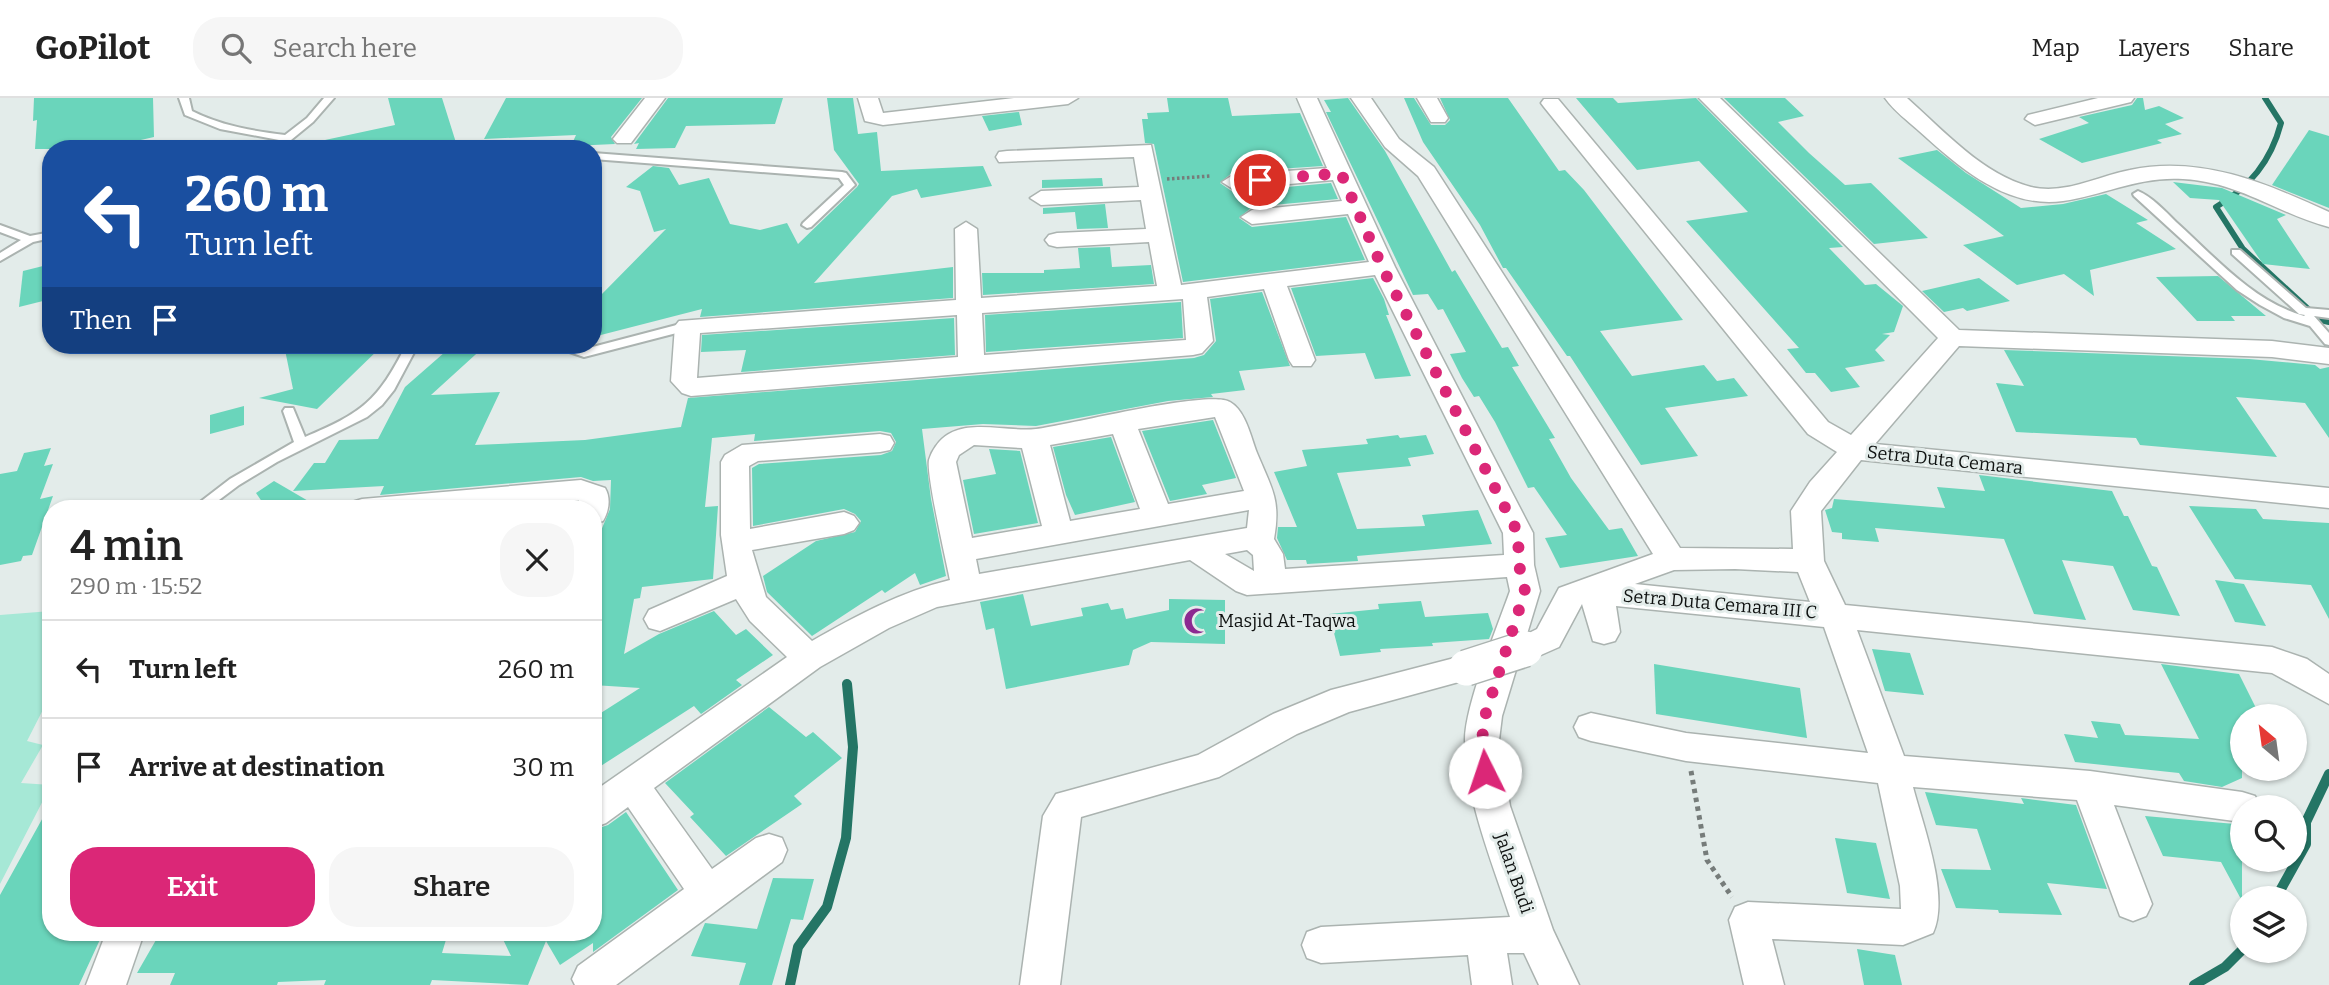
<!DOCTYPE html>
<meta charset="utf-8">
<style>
body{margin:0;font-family:Bitter,serif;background:#f6f6f6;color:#222;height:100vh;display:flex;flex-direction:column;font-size:26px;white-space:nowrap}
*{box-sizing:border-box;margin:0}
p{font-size:23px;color:#767676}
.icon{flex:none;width:38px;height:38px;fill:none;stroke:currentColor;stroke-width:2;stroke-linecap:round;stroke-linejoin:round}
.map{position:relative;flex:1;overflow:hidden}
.panel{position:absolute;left:42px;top:402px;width:560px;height:441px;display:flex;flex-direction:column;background:#fff;border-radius:28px;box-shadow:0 2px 5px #0004}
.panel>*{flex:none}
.banner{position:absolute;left:42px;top:42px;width:560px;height:214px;border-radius:28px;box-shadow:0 2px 5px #0004;background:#1a4fa0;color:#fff;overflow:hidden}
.needle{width:46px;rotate:331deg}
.controls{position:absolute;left:2230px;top:606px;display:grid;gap:14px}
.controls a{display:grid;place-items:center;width:77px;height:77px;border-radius:50%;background:#fff;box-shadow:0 2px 5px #0004;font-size:35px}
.pin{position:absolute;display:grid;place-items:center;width:60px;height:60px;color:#fff;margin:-30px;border:4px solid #fff;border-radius:50%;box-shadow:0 2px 7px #0007}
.me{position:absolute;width:77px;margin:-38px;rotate:356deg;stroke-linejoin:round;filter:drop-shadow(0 0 5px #0008)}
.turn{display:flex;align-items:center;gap:24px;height:147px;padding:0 28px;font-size:32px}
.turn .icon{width:91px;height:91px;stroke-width:2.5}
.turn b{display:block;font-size:49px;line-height:60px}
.then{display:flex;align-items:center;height:66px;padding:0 28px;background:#0003;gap:14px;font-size:26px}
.round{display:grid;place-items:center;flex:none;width:74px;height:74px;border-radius:28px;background:#f6f6f6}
.headline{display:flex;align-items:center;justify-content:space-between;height:119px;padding:0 28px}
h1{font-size:42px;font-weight:600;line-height:52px}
.cta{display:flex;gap:14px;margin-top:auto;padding:14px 28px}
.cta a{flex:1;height:80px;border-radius:28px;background:#db2777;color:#fff;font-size:28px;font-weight:600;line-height:80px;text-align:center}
.cta a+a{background:#f6f6f6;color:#222}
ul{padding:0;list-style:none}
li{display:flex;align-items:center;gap:21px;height:98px;padding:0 28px;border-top:2px solid #e0e0e0}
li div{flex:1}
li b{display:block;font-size:26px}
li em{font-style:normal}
header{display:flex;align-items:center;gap:42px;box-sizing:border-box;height:98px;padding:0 35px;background:#fff;border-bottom:2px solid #e0e0e0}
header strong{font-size:33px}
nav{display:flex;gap:38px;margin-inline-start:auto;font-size:24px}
.search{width:490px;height:63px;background:#f6f6f6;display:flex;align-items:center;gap:18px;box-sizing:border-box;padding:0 24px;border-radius:28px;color:#767676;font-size:26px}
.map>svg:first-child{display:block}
.green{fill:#a6e8d6}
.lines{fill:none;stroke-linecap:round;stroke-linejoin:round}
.stream-far1{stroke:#247565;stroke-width:6}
.stream{stroke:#247565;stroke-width:10}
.building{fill:#6ad5bb}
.service-casing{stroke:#abb3b0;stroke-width:4}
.minor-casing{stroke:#abb3b0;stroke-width:3}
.path-far1{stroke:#767c7a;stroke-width:3.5;stroke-dasharray:2.5 2.5;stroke-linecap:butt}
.path{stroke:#767c7a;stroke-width:5;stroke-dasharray:4.5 4.5;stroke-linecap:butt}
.service{fill:#fff;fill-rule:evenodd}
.minor{fill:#fff;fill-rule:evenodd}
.minor-bridge-casing{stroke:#abb3b0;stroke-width:38;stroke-linecap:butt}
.minor-bridge{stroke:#fff;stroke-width:35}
.route{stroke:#db2777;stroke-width:12;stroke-dasharray:0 21.6}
.labels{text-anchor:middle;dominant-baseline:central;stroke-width:6;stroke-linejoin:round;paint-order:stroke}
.street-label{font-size:18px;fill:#0f1211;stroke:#e3ecea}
.poi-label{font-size:18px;fill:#0f1211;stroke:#e3ecea;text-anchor:start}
</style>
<header>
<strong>GoPilot</strong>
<div class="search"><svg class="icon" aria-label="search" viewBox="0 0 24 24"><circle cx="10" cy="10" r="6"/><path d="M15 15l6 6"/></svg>Search here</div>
<nav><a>Map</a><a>Layers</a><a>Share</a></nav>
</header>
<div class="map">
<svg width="2329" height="887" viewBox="0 0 2329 887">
<rect width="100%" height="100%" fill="#e3ecea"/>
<path class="green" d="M51 513V596L27 643 43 647 21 685 51 687 0 786V517Z"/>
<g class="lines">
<path class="stream-far1" d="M2265 0 2281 25C2271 63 2250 89 2216 109L2243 151 2320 222 2329 224"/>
<g class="stream">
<path d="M2276 800 2306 746V724L2329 676"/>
<path d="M790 887 798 849 827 809 846 740 853 649 847 586"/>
<path d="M2194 887 2225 869 2242 852"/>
</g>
</g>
<g class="building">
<path d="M34 0H153L154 39 101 51H35L37 22 33 23Z"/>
<path d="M388 0H442L458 51H326L325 42 395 27Z"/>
<path d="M506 0H642L611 39 615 46 571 48 576 37 484 41Z"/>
<path d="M668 0H783L775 26 686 28 675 50 636 51 639 45 634 46Z"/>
<path d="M827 0H853L858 36 877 34 881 73 983 68 992 88 921 100 917 91 892 98 814 185 953 169V200L700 219 702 211 593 239V200L600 198 666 131 654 134 640 93 626 89 653 68 669 70 679 87 709 80 730 126 760 132 787 125 798 146 857 89 859 86 834 52Z"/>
<path d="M1167 0H1228L1232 18 1300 15 1323 68 1233 74 1220 85 1233 94 1331 85 1338 101 1252 109 1239 120 1252 129 1346 119 1365 162 1183 184 1154 46 1145 45 1142 21H1148L1147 15 1169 14Z"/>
<path d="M1348 0 1385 53 1452 174 1455 172 1502 250 1508 249 1519 268 1512 269 1555 340 1549 341 1571 380 1609 432 1622 430 1638 458 1560 470 1545 440 1567 437 1534 389 1528 390 1495 324 1479 298 1474 299 1462 280 1450 256 1466 254 1443 211 1438 212 1428 196 1413 197 1326 14H1331L1324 2Z"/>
<path d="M1404 0H1414L1431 27H1445L1450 22 1440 0H1508L1559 73 1565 72 1584 92 1683 222 1600 233 1632 278 1704 267 1717 283 1734 280 1748 298 1665 310 1698 358 1641 367 1570 258H1567L1506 170H1503L1480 127 1423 44Z"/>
<path d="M1576 0H1613L1618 5 1696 0 1843 149 1829 150 1865 187 1876 186 1903 208 1894 234 1882 236 1890 237 1875 252 1885 263 1845 270 1860 289 1831 294 1815 275H1806L1787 251 1799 250 1686 123 1748 114 1699 63 1637 72Z"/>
<path d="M1724 0H1785L1804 18 1778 24 1809 55 1845 87 1871 85 1928 140 1874 146Z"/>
<path d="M2137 0H2143L2145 12 2159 8 2184 20 2165 26 2182 36 2157 42 2162 45 2082 65 2039 41 2089 25 2079 19 2132 7Z"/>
<path d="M1019 14 1022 27 989 33 982 18Z"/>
<path d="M2309 32 2329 38V110L2272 87Z"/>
<path d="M1937 52 1966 75 2021 110 2063 106 2106 96 2148 122 2136 125 2176 151 2090 172 2094 198 2064 176 2017 187 1963 147 2004 138 1898 60Z"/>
<path d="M1102 80 1103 88 1042 90V82Z"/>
<path d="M2173 84 2222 90 2286 117 2277 121 2310 171 2263 166 2219 102 2190 100Z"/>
<path d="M1105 106 1108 130 1077 131 1075 114 1043 116V110Z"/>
<path d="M1110 149 1112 169 1151 167 1154 186 983 197 982 175H1044V172L1080 170 1078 150Z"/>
<path d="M51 166V201L19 209 23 173Z"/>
<path d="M2218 178 2266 218H2231L2235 223H2197L2156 179Z"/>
<path d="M1373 180 1384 201 1389 217H1386L1411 278 1375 281 1365 255 1316 258 1291 190Z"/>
<path d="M1979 180 2010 203 1967 213 1963 210 1944 214 1922 193Z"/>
<path d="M1262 194 1290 268 1239 273 1245 292 1211 296 1213 299 1168 303 1036 328 983 326 922 331 931 401 946 478 920 487 915 475 885 495 882 492 812 538 767 494 763 478 816 443 855 434 861 423 855 416 844 411 753 428 752 370 759 366 881 357 892 353 896 344 891 335 880 333 754 343 755 336 712 340 705 409 718 408 713 481 642 489 640 500 634 501 624 556 659 536 714 513 736 537 746 531 773 557 736 582 742 587 701 616 694 608 593 673V620L640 590 593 587V452L610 411 611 382 593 383 581 379 380 397 384 388 293 393 314 365H325L339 342 378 341 405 289 453 247H486L431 297 500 294 475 347 585 342 681 329 688 300 1194 260 1204 257 1216 243 1210 201Z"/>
<path d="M1181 204 1183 240 986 254 985 217Z"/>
<path d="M954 220 955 257 741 274 746 252 701 254 702 237Z"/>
<path d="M284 247H383L317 311 259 300 293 291Z"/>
<path d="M2004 252 2249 261 2315 267 2320 271 2329 269V340L2305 305 2236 299 2277 359 2140 347 2136 340 2016 334 1996 285 2024 288Z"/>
<path d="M244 308V327L210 336V317Z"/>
<path d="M1213 322 1236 380 1202 387 1207 396 1170 403 1142 333Z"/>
<path d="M1398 337 1400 340 1426 337 1434 356 1408 360 1411 368 1337 375 1357 431 1425 428 1422 417 1478 412 1492 446 1357 458 1358 463 1307 466 1306 462H1287L1277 440 1278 429H1297L1274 374 1307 368 1302 352 1368 346 1366 341Z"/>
<path d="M1111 339 1135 404 1075 417 1066 397 1053 349Z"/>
<path d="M51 350 44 368 53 366 40 401 53 398 32 457 23 458 21 463 0 467V376L17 373 24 355Z"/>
<path d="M989 351 1020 353 1038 425 974 436 963 382 996 376Z"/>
<path d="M1979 377 2112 393 2124 418H2128L2152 468 2157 469 2180 518 2133 512 2113 468 2062 462 2086 522 2034 516 2004 441 1875 430 1879 444 1842 441V435L1832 434 1825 412 1832 410 1834 401 1945 410 1937 389 1985 393Z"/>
<path d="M274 383 322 411H267L256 395Z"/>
<path d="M2189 408 2256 411 2263 421 2329 425V521L2311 487 2235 481Z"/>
<path d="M2215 482 2244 486 2266 528 2235 524Z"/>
<path d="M1023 496 1031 528 1083 518 1081 510 1108 505 1111 512 1123 510 1126 521 1169 512V501L1225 502V546L1151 544 1133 552 1129 567 1006 591 994 530 986 532 980 504Z"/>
<path d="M1421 503 1425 519 1488 515 1493 531 1489 541 1432 545 1433 548 1380 551 1381 554 1340 558 1329 516 1379 511 1378 506Z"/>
<path d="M1872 551 1910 555 1924 597 1885 593Z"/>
<path d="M1654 566 1800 590 1807 640 1656 616Z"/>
<path d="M2161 566 2239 576 2260 618H2242V680L2222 689 2184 683 2179 675 2075 664 2064 636 2098 640 2091 623 2120 626 2125 637 2199 641Z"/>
<path d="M769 609 806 639 813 634 842 660 794 698 802 706 726 758 690 719 694 716 665 685Z"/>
<path d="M1925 694 2024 706 2021 700 2076 707 2107 791 2047 785 2062 817 1999 815 1998 812 1956 810 1941 771 1991 772 1977 731 1936 727Z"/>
<path d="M51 705V835H103L79 887H0V797Z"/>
<path d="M626 714 678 792 593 854V845L560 867 546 843 528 887 432 882 430 887H324L326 882 278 884 277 887H170L175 875H137L160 835H448L442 855 511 858 500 835H593V732L608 727Z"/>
<path d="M2145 718 2235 726 2242 738V803L2221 764 2163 758Z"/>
<path d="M1835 740 1876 745 1890 801 1847 795Z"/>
<path d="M773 780 814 781 803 822 791 821 772 887H739L746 865 691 858 705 825 757 831Z"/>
<path d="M1857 851 1895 857 1902 887H1864Z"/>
</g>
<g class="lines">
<g class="service-casing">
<g id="service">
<path d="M179 0H189L192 13C222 28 253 33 285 37L307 20 324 0H334L313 24 280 51H269L279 42 220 31 185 17Z"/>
<path d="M593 55 842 74 846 75 855 87 811 129 807 130 802 127 803 125 844 87 839 80 593 61Z"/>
<path d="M2138 93C2152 99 2165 113 2176 124 2215 159 2252 203 2304 218L2305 217 2299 216 2232 156V152H2240L2306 210 2329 212V220L2314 218 2329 235V247L2325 246 2310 228 2284 220 2260 207 2237 192 2134 98 2133 96Z"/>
<path d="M0 127 30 138 51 134V140L33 144 0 163V155L21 142 0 134Z"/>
<path d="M688 224 694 228 692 231 584 259 558 250 556 247H573L585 251Z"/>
<path d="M406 247H418L394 292 382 307 367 319 277 364 239 387 207 411H191L230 381 294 344 283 313 285 310H293L305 339C362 315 378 303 406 247Z"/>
</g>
</g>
<g class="minor-casing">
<g id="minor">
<path d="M645 0H665L631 45H617L613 41Z"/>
<path d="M858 0H878L883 15 1014 0H1078L1068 6 883 27 865 23Z"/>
<path d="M1297 0H1317L1395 169 1533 435 1534 467 1540 493 1527 536 1537 531 1559 490 1653 456 1418 78 1385 49 1351 0H1371L1399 41 1434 69 1680 450 1793 451 1791 413 1810 384 1837 354 1808 336 1544 9 1541 5 1544 1H1558L1828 324 1851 337 1938 240 1699 0H1720L1959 232 2272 243 2329 250V266L2272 259 1959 248 1875 346 2329 390V410L1861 362 1821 413 1824 463 1845 507 2272 549 2307 561 2329 576V606L2272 575 1857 532 1904 658 2090 673 2242 694 2255 698 2260 709H2242V724L2114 707 2152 806 2146 818 2133 823 2120 818 2077 702 1913 689C1923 728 1950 797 1933 835L1903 847 1772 841 1784 887H1744L1729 822 1735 809 1748 804 1901 811 1900 788 1878 685 1686 663 1591 643 1579 639 1574 629 1579 619 1591 615 1686 635 1868 655 1824 529 1616 508 1620 534 1615 543 1604 546 1593 543 1582 506 1559 549 1525 564 1519 562 1502 618 1499 642 1510 708 1553 832 1579 887H1539L1524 855H1507L1512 887H1472L1468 857 1321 865 1307 860 1302 847 1307 834 1321 829 1510 819C1492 763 1466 703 1465 642 1465 607 1497 530 1510 493L1507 479 1247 497 1236 493 1190 462 937 509 889 530 820 569 654 690 712 771 756 740 769 736 782 740 787 752 782 764 616 887H575L572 881 578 868 684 791 628 709 606 725 593 730V694L787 559 750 523 736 501 660 533 649 530 644 521 649 512 727 478 721 437V364L725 357 742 347 880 336 890 338 894 345 890 352 880 354 758 363 749 368 750 431 844 414 854 418 859 425 854 432 844 436 752 452 766 499 812 543C856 518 900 494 950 482 946 462 926 376 929 362 930 358 933 352 936 348 958 316 1005 335 1036 331 1069 327 1209 291 1230 304 1246 313 1251 340 1257 355 1272 391 1281 402 1274 441L1283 456 1285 471 1504 457 1503 435 1375 177 1287 188 1315 262 1311 268H1293L1289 262 1264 191 1207 199 1213 243 1202 255 1193 257 691 298 682 295 671 283 675 228 679 223 956 202 955 131 966 124 977 131 981 200 1157 188 1149 144 1057 149 1049 147 1045 142 1049 137 1057 135 1146 131 1141 102 1041 107 1030 100 1041 93 1139 89 1134 59 999 64 996 59 999 54 1007 53 1151 47 1181 187 1369 164 1348 116 1252 126 1241 119 1252 112 1342 103 1333 82 1233 91 1222 84 1233 77 1327 70ZM1183 201 1186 242 984 257 982 215ZM957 217 958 259 697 280 700 235ZM1215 319 1244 393 1168 406 1138 331ZM1113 336 1140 411 1070 423 1050 347ZM974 347 1022 350 1042 428 972 440 956 364 959 357ZM1249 412 1247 430 979 476 976 461ZM1247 452 1253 457 1254 473 1225 456ZM1735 471 1798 474 1810 504 1635 486 1674 472Z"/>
<path d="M1417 0H1437L1448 20 1445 24H1431Z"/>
<path d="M1885 0H1907C1943 32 1983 77 2031 89 2065 97 2098 78 2130 72 2200 57 2266 85 2329 114V129C2278 116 2240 84 2183 81 2140 78 2104 97 2063 103 2006 111 1959 69 1919 33 1908 23 1894 13 1885 0Z"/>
<path d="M2098 0H2134L2131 4 2035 27 2025 21 2028 17Z"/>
<path d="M581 382 605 390C611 400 609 413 603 423L593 426V411H579V402L477 411H347L352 404 362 401Z"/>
<path d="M1466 557 1477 561 1482 570 1477 579 1349 614 1297 636 1219 679 1081 719 1060 887H1020L1043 718 1056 696 1198 657 1273 616 1331 592Z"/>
<path d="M106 835H144L126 887H86Z"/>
</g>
</g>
<path class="path-far1" d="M1167 81 1211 78"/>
<path class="path" d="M1691 673 1707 762 1732 799"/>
<use href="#service" class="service"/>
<use href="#minor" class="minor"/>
<g class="minor-bridge-casing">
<path id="minor-bridge" d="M1466 570 1525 551"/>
</g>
<use href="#minor-bridge" class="minor-bridge"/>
</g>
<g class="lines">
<path class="route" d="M1260 82 1341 75 1382 169 1518 435 1519 467 1525 493 1485 618 1482 642 1485 674"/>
</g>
<defs>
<g id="mosque-bare" transform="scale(2.1)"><path d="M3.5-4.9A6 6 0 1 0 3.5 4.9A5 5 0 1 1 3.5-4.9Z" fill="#8c2991" stroke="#e3ecea" stroke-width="2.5" paint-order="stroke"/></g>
</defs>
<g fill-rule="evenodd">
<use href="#mosque-bare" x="1197" y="523"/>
</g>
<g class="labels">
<g class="street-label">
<text transform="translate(1945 362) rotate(6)">Setra Duta Cemara</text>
<text transform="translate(1720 506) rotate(5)">Setra Duta Cemara III C</text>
<text transform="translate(1514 775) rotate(71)">Jalan Budi</text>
</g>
<g class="poi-label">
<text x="1218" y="523">Masjid At-Taqwa</text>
</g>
</g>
</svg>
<div class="controls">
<a><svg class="needle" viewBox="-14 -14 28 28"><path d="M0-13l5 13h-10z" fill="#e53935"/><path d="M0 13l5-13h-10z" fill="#767676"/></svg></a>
<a><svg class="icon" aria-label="search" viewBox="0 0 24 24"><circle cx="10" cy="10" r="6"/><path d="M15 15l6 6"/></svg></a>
<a><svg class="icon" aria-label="layers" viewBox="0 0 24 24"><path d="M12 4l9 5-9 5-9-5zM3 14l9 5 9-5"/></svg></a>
</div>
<div class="pin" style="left:1260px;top:82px;background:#d93025"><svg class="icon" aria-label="arrive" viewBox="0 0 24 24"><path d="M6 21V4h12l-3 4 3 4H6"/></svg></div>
<svg class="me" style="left:1485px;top:674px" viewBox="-20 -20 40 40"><circle r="19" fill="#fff"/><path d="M0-13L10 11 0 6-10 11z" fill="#db2777"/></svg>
<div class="banner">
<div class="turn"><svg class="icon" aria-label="left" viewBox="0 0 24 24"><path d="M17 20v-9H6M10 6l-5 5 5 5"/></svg><div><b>260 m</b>Turn left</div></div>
<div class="then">Then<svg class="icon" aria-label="arrive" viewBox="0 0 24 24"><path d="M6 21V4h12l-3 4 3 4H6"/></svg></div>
</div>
<section class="panel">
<div class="headline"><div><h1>4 min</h1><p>290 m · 15:52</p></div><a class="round"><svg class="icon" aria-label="close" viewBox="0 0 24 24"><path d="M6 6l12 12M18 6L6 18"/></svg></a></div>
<ul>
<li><svg class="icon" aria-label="left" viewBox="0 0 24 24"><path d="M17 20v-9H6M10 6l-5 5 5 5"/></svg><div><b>Turn left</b></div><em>260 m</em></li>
<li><svg class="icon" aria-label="arrive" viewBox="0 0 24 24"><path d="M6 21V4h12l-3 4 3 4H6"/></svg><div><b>Arrive at destination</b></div><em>30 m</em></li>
</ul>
<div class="cta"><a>Exit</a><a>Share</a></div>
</section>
</div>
